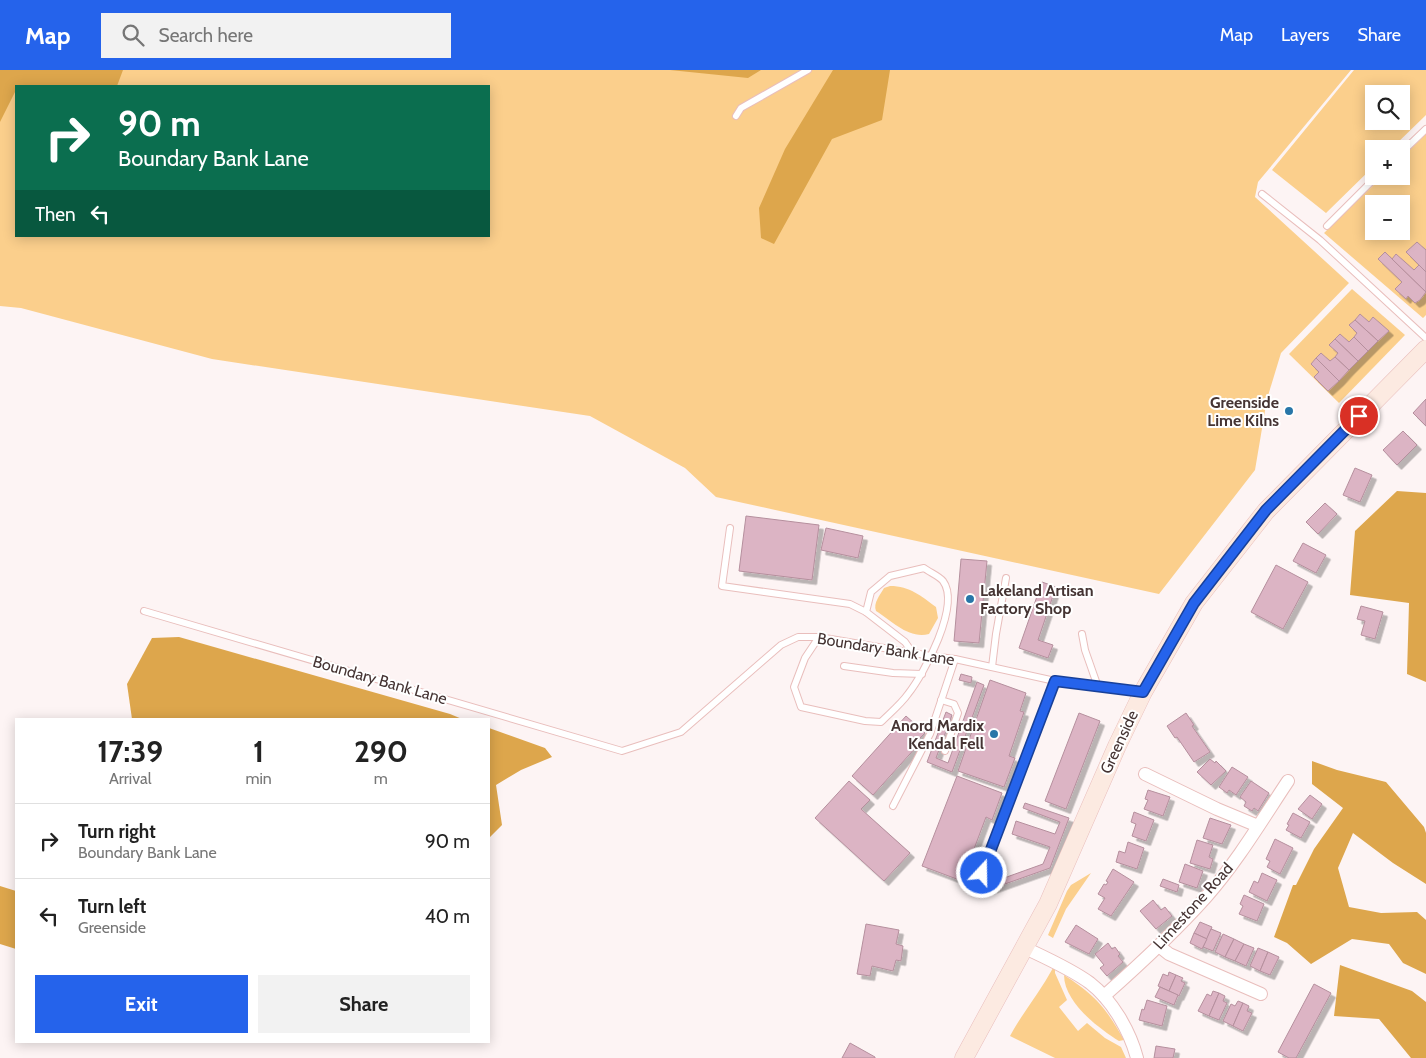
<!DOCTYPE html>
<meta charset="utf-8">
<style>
body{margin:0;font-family:Cabin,sans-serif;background:#f2f2f2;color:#222;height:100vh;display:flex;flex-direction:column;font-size:19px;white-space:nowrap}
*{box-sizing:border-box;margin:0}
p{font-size:16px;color:#767676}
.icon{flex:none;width:28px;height:28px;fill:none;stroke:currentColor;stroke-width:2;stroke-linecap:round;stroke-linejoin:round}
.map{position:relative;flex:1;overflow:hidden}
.sheet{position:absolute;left:15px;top:648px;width:475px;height:325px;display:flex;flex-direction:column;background:#fff;border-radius:0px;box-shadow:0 2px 12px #0003}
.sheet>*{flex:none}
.top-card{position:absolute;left:15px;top:15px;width:475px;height:152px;border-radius:0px;box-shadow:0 2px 12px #0003;background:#0b6e4f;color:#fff;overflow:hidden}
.fabs{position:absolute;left:1365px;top:15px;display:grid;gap:10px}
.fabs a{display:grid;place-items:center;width:45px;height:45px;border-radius:0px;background:#fff;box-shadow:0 2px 12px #0003;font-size:25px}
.pin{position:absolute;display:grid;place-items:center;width:42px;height:42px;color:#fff;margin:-21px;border:2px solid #fff;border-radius:50%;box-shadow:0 1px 5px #0007}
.me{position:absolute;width:55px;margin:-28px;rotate:21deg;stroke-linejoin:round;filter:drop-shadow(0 0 4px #0008)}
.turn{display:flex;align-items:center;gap:18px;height:105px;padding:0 20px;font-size:22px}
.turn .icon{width:65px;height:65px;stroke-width:2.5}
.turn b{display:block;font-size:35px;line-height:42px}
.then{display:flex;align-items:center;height:48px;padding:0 20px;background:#0003;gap:10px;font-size:19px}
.eta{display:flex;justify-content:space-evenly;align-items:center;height:85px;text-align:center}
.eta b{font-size:30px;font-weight:700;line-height:35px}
.button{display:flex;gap:10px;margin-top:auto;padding:10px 20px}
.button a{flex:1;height:58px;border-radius:0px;background:#2563eb;color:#fff;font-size:20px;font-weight:700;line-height:58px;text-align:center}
.button a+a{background:#f2f2f2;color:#222}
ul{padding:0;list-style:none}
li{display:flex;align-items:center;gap:15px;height:75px;padding:0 20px;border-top:1px solid #e0e0e0}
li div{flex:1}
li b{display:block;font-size:19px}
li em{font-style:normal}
header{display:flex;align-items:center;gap:30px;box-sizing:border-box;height:70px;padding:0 25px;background:#2563eb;color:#fff}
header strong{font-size:24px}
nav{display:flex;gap:28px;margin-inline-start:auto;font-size:18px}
.search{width:350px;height:45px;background:#f2f2f2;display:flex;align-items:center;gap:12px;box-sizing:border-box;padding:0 18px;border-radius:0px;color:#767676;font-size:19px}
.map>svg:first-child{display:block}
.green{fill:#fbcf8c;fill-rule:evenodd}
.forest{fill:#dda64c}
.building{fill:#dcb4c4;stroke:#b58f9d;filter:url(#shadow)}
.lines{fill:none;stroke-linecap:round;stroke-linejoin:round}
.lane-casing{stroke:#e9bebc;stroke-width:8}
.street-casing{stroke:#e9bebc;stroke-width:14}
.secondary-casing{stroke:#e9bebc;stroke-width:19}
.lane{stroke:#fff;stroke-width:6}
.street{stroke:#fff;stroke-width:12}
.secondary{stroke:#fceae1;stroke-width:18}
.route-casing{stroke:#184099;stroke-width:12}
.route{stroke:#2563eb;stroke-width:9}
.poi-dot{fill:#2876a8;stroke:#fff;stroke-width:2}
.labels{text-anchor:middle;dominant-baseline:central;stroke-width:4;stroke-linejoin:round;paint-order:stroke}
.poi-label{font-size:16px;font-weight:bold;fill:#453433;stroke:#fff;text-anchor:end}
.street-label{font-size:16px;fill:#453433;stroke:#fff}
</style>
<header>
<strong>Map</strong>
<div class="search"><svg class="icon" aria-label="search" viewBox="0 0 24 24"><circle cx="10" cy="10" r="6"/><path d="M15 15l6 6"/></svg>Search here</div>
<nav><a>Map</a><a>Layers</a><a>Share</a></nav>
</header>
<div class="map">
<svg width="1426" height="988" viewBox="0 0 1426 988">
<defs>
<filter id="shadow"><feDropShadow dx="4.5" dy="4.5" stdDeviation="0" flood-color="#0004"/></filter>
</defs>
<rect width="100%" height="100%" fill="#fdf4f4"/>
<g class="green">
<path d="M0 0H1351L1258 112 1255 127 1349 213 1281 283 1267 329 1255 400 1159 524 716 427 685 398 590 346 212 289 21 238 0 236ZM16 16H489V166H16Z"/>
<path d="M1354 0H1426V45L1391 79H1374V96L1326 143 1272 100ZM1374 24H1401V51H1374Z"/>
<path d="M1426 64V245L1423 248 1324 163 1383 106H1401V88ZM1374 134H1401V161H1374Z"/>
<path d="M1352 219 1405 265 1339 333 1289 284Z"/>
<path d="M890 516C910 516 921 526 936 537L938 548 929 564C909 569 893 552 876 541 873 533 880 525 884 518Z"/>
<path d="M1091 803 1066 839 1053 868 1048 865 1067 821 1071 815Z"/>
<path d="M1053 898 1055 900V903L1067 930 1059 937 1078 961 1087 953 1105 968 1121 977 1126 988H1055L1010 966C1023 942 1040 922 1053 898Z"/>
<path d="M1064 905C1095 925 1106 938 1124 970L1119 971C1098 958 1064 932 1064 905Z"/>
</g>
<g class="forest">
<path d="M0 0H123L117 16H16V20L0 52Z"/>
<path d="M670 0H761L748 8Z"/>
<path d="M833 0H890L882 50 832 69 774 174 761 168 759 138 785 79Z"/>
<path d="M1397 421 1426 423V612L1407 604 1409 533 1350 525 1355 461Z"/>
<path d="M179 567 450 644 462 649H132L127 614 152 568Z"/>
<path d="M489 658 545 678 552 687 521 700 496 715 502 755 489 768Z"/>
<path d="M1312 691 1337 700 1386 712 1424 757 1426 763V814L1393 793 1353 763 1338 798 1349 837 1381 843 1417 842 1426 850V904L1403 893 1389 874 1352 869 1311 894 1287 873 1274 867 1293 815H1296L1314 779 1343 738 1312 714Z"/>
<path d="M0 816 16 821V879L0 874Z"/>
<path d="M1340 895 1412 921 1426 932V988H1411L1379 949 1334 946Z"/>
</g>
<g class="building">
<path d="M1417 172 1426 180V202L1406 182Z"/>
<path d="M1385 182 1426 222 1420 230 1415 233 1408 226 1406 229 1395 219 1402 212 1378 189Z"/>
<path d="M1396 184 1414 200 1419 195 1426 202V222L1392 189Z"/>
<path d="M1360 244 1369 252 1373 247 1389 261 1378 271 1355 250Z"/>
<path d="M1355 250 1378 271 1368 281 1354 267 1357 263 1349 255Z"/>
<path d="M1340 264 1349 272 1354 267 1368 281 1358 291 1335 269Z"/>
<path d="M1335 269 1358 291 1349 300 1335 287 1338 283 1329 275Z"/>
<path d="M1321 283 1330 291 1335 287 1349 300 1339 311 1316 288Z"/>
<path d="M1316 288 1339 311 1328 321 1314 307 1319 302 1311 294Z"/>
<path d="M1426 329V356L1413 343Z"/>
<path d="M1403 361 1417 375 1397 395 1383 380Z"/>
<path d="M1355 398 1372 405 1360 432 1343 425Z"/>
<path d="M1325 433 1337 444 1318 464 1306 452Z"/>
<path d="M746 446 819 455 812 510 739 501Z"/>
<path d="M826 458 863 466 858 488 821 480Z"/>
<path d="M1303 473 1326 485 1316 503 1293 491Z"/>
<path d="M961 489 987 491 979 573 954 571Z"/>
<path d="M1276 495 1308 512 1283 559 1251 542Z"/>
<path d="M1042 512 1056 517 1038 570 1053 575 1048 588 1019 578Z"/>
<path d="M1361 536 1383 542 1375 569 1361 565 1365 551 1357 549Z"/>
<path d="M961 604 972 607 971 613 959 610Z"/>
<path d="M990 610 1026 623 1020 641 1024 642 1009 686 1015 688 1004 717 958 701Z"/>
<path d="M977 612 984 615 952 702 927 692 946 642 952 645 936 688 948 693Z"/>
<path d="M1079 643 1100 651 1066 739 1045 731Z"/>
<path d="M1186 643 1194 655 1192 656 1210 682 1194 692 1177 667 1175 668 1167 656Z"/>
<path d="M906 646 925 663 915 673 918 675 873 725 852 706Z"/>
<path d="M1210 689 1215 693 1216 691 1226 701 1211 715 1197 702Z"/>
<path d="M1232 697 1248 707 1236 725 1229 720 1227 723 1219 717Z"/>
<path d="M957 706 1002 723 992 750 986 747 962 811 922 796Z"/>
<path d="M849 711 870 730 861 739 910 783 884 811 815 748Z"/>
<path d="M1251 711 1269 723 1258 741 1254 738 1252 741 1244 736 1246 732 1240 727Z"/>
<path d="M1148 720 1170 727 1163 746 1144 739 1148 730 1145 729Z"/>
<path d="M1310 725 1322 734 1312 749 1298 739Z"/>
<path d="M1025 733 1069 748 1050 798 988 820 983 810 1002 804 1004 808 1043 794 1050 777 1012 764 1016 751 1055 764 1060 752 1023 738Z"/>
<path d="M1134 742 1154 750 1146 771 1132 766 1136 754 1131 752Z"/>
<path d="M1293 743 1310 752 1301 768 1286 760 1289 755 1287 754Z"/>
<path d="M1210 748 1231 755 1222 774 1203 768Z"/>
<path d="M1275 769 1293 778 1280 804 1267 797 1270 791 1266 789Z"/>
<path d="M1197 770 1213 775 1209 787 1213 789 1210 799 1190 793Z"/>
<path d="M1128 772 1144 778 1137 799 1116 792 1119 781 1125 783Z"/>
<path d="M1185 794 1203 801 1197 818 1179 812Z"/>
<path d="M1113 799 1134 812 1111 846 1098 839 1105 828 1098 824 1104 814 1106 815 1108 812 1106 811Z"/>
<path d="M1262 803 1277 810 1267 831 1249 822 1254 811 1258 813Z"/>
<path d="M1163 809 1179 815 1177 822 1160 816Z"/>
<path d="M1244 825 1264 834 1257 851 1239 844 1243 836 1240 834Z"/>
<path d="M1153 830 1161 840 1165 837 1172 846 1156 859 1140 841Z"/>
<path d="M1200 852 1212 857 1207 869 1194 863Z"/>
<path d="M866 854 899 860 896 874 903 876 901 891 896 890 893 901 872 896 870 906 857 904Z"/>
<path d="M1076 855 1098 869 1089 884 1065 872Z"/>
<path d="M1211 859 1221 863 1213 881 1203 877Z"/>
<path d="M1194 863 1207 869 1202 879 1190 873Z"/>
<path d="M1223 864 1234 869 1225 887 1215 882Z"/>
<path d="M1234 869 1244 874 1235 891 1225 887Z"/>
<path d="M1108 873 1112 879 1115 877 1120 884 1118 886 1123 892 1107 906 1100 898 1104 895 1095 884Z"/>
<path d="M1244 874 1254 878 1246 896 1235 891Z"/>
<path d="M1258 878 1268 882 1260 901 1250 896Z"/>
<path d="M1268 882 1279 887 1270 905 1260 901Z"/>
<path d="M1169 902 1176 905 1169 921 1158 916 1163 904 1168 906Z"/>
<path d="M1176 905 1183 908 1181 911 1185 913 1179 926 1169 921Z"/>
<path d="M1314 914 1331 923 1296 988H1289L1278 982Z"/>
<path d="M1160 917 1178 925 1174 935 1155 927Z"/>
<path d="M1213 921 1219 923 1209 946 1198 941 1207 924 1211 926Z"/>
<path d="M1219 923 1225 926 1223 931 1227 933 1219 950 1209 946Z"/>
<path d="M1147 930 1167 936 1162 956 1139 950 1142 939 1144 940Z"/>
<path d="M1238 931 1243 933 1233 956 1223 951 1231 934 1235 936Z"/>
<path d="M1243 933 1249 936 1247 941 1252 943 1243 961 1233 956Z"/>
<path d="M850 973 875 987V988H842Z"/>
<path d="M1156 976 1175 979 1173 988H1154Z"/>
</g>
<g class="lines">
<g class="lane-casing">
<g id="lane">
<path d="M736 46 741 38 808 0"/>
<path d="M1401 83 1426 59"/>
<path d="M1262 124 1320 170 1426 268"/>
<path d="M1327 156 1377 106"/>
<path d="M730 458 722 516 850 534 866 542"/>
<path d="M144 541 622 681 681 662 781 575 798 567H819L931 586 955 589 1055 611 1141 622"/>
<path d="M1082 564 1085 580 1098 617"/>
<path d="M819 567 805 588 794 617 801 637 865 651 881 652C890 643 901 634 908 624 924 604 961 535 943 511 939 506 929 502 924 498L890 506 871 522 866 542 905 572 912 582"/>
<path d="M844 596 893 603 922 604"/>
<path d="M992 597 996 564 1006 508"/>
<path d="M941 630 954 634 958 643 945 681"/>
<path d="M893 736 930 664 955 589"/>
<path d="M982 803 1055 611"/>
</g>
</g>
<g class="street-casing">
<g id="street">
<path d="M1145 704 1217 739 1258 756"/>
<path d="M1159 876 1169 884 1261 924"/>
<path d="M1025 878C1046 888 1071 899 1090 913 1112 930 1130 961 1137 988"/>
<path d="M1104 926C1139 895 1174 863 1206 827 1237 792 1262 750 1288 711"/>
</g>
</g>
<g class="secondary-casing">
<path id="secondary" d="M964 988 1048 834 1117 676 1143 622 1194 533 1266 441 1426 279"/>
</g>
<use href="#lane" class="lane"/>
<use href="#street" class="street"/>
<use href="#secondary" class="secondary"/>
</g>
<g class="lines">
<g class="route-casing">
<path id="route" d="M982 803 1055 611 1143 622 1194 533 1266 440 1359 346"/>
</g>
<use href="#route" class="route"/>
</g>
<g class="poi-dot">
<circle cx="1289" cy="341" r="5"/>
<circle cx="970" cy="529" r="5"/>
<circle cx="994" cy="664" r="5"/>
</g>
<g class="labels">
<g class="poi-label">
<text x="1279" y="332">Greenside<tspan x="1279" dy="18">Lime Kilns</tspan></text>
<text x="980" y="520" text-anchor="start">Lakeland Artisan<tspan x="980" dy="18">Factory Shop</tspan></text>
<text x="984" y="655">Anord Mardix<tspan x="984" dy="18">Kendal Fell</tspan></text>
</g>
<g class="street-label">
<text transform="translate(886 579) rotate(9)">Boundary Bank Lane</text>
<text transform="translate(380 610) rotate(16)">Boundary Bank Lane</text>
<text transform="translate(1119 672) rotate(-65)">Greenside</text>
<text transform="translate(1193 836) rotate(-48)">Limestone Road</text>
</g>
</g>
</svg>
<div class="fabs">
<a><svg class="icon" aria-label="search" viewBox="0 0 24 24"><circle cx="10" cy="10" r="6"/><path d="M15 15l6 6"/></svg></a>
<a>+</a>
<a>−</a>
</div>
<div class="pin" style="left:1359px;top:346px;background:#d93025"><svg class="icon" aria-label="arrive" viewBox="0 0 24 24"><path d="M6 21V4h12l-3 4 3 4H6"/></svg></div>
<svg class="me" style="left:982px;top:803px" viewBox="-20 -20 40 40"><circle r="17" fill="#2563eb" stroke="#fff" stroke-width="3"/><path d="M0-11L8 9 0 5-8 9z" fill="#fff"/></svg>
<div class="top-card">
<div class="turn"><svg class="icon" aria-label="right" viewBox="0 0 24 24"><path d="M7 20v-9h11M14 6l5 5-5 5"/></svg><div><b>90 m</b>Boundary Bank Lane</div></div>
<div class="then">Then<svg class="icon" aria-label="left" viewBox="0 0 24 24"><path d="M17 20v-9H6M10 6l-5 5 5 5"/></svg></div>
</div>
<section class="sheet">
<div class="eta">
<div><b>17:39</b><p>Arrival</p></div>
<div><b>1</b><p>min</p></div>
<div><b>290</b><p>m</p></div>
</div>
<ul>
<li><svg class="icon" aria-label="right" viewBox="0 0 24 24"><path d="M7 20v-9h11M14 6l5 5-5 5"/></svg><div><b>Turn right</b><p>Boundary Bank Lane</p></div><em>90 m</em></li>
<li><svg class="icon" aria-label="left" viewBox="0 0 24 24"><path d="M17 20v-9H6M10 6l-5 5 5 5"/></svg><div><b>Turn left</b><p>Greenside</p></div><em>40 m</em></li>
</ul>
<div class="button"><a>Exit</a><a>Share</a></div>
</section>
</div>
